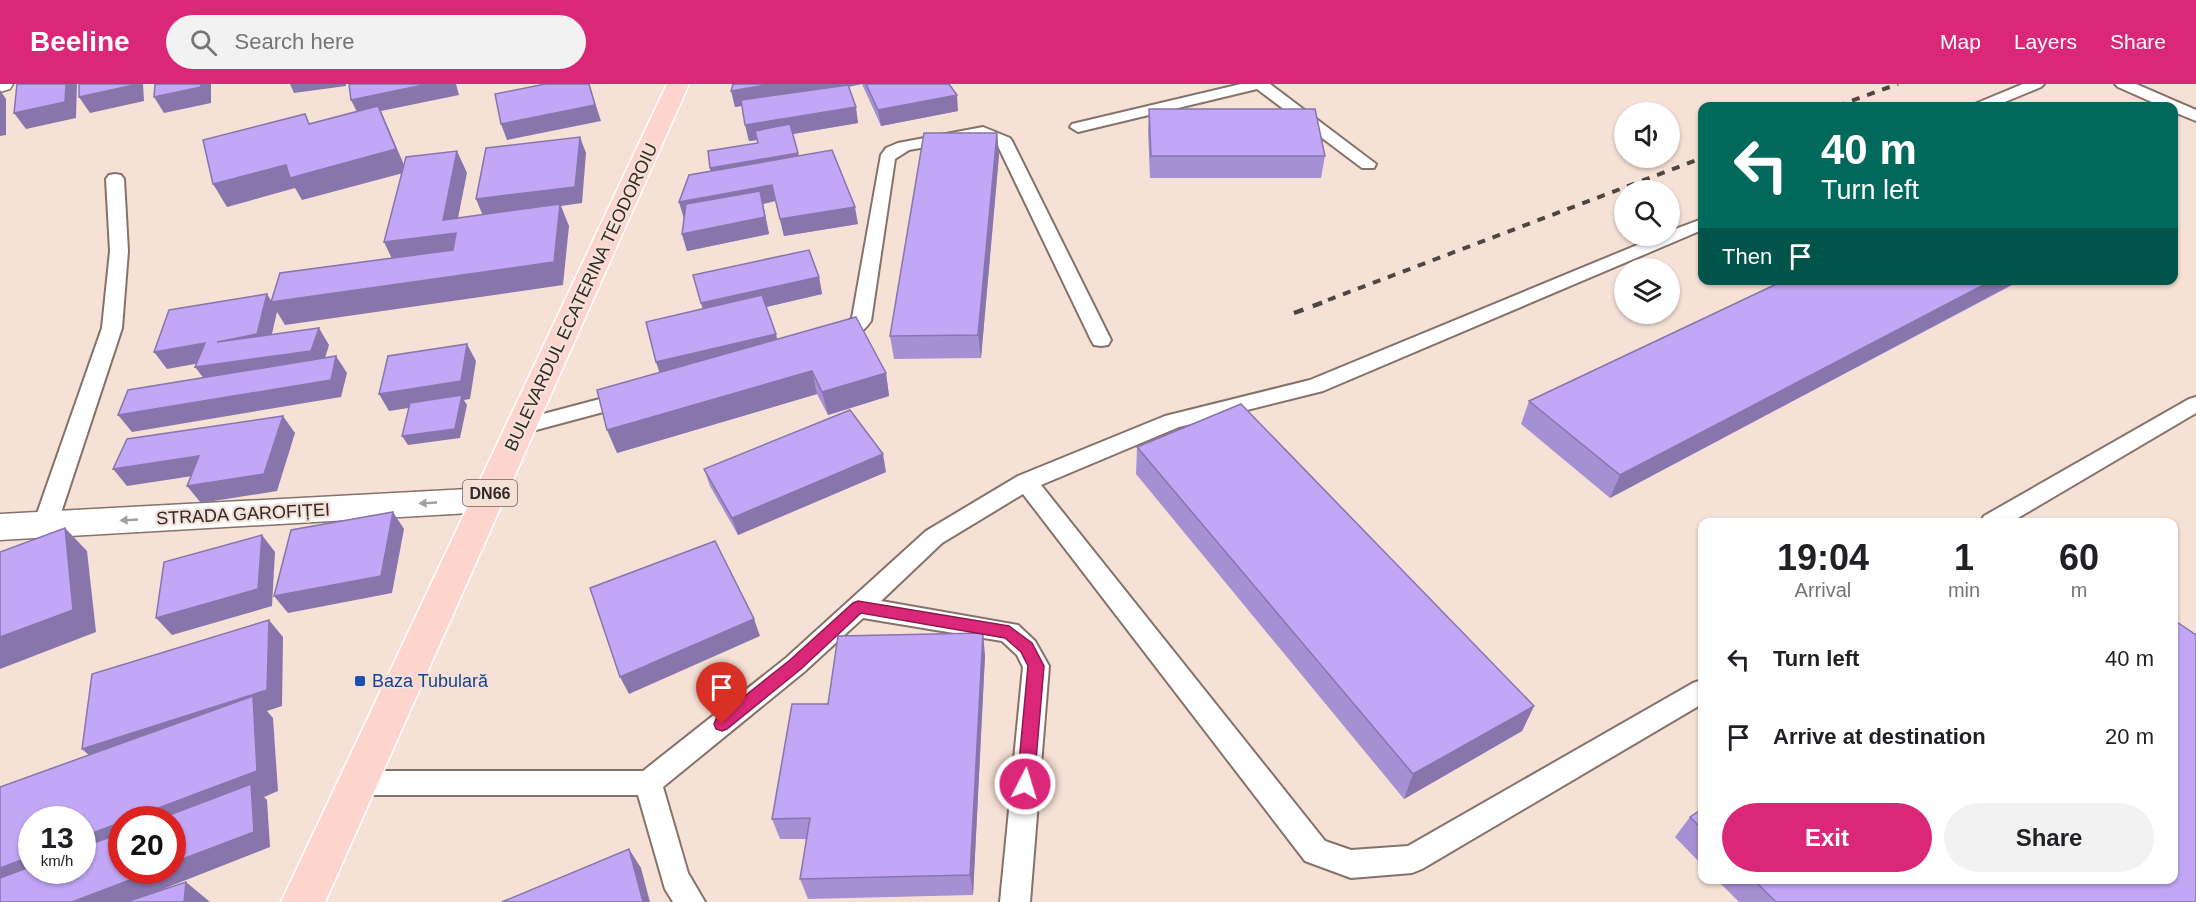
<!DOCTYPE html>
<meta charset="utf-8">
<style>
body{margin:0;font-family:Arial,sans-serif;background:#f2f2f2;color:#202124;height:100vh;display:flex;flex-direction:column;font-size:22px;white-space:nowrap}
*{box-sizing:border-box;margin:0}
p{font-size:20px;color:#757577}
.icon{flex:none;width:33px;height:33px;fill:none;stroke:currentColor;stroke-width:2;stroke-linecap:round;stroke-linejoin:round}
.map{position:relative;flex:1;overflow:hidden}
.sheet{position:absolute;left:1698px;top:434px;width:480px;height:366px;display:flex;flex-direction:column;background:#fff;border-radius:12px;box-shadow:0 2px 4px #0004}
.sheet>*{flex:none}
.top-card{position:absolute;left:1698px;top:18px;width:480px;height:183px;border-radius:12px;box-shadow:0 2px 4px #0004;background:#00695c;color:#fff;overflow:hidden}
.buttons{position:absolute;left:1614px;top:18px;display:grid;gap:12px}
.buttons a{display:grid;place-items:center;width:66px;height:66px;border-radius:50%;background:#fff;box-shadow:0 2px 4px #0004;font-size:30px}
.speed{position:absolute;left:18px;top:722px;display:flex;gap:12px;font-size:30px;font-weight:700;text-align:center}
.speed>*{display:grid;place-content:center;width:78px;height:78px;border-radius:50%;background:#fff;box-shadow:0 2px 4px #0004;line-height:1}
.speed small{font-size:15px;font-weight:400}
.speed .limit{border:9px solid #d22;background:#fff;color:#111}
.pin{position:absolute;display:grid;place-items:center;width:51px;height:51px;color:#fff;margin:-62px -26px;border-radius:50% 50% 50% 0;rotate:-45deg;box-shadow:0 0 6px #0007}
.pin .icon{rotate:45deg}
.me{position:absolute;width:66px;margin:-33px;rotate:5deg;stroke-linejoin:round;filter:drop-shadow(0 0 4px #0008)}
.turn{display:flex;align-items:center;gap:21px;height:126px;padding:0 24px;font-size:27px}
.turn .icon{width:78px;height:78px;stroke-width:2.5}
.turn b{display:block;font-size:42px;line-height:51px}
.then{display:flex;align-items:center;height:57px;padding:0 24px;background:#0003;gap:12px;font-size:22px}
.eta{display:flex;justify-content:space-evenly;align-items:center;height:102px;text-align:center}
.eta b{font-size:36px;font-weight:800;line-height:42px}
.primary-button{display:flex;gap:12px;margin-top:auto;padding:12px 24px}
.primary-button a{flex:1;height:69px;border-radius:36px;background:#db2777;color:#fff;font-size:24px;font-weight:800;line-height:69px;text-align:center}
.primary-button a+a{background:#f2f2f2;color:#202124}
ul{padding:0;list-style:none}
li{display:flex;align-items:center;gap:18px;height:78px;padding:0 24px}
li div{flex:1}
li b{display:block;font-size:22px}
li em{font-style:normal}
header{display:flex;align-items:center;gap:36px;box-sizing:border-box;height:84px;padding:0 30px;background:#db2777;color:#fff}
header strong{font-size:28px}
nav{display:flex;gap:33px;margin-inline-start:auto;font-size:21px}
.search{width:420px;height:54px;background:#f2f2f2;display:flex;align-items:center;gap:15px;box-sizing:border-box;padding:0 21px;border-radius:33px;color:#757577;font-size:22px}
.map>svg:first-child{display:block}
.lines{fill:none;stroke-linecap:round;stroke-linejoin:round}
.lane-casing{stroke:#857268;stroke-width:4}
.street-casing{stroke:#857268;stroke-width:3}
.primary-casing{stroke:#fff;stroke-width:3}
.lane{fill:#fff;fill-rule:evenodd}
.street{fill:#fff;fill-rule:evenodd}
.primary{fill:#fed4ce;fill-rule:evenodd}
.rail-far1{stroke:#504641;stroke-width:4;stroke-dasharray:8 8;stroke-linecap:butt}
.rail{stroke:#504641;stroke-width:4.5;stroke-dasharray:10 10;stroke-linecap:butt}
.wall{fill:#a690d4}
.shaded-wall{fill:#8775ac}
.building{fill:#c1a7f6;stroke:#8775ac;stroke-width:1.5}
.oneway{fill:#a39f9d}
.route{fill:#db2777;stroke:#8e194d;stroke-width:1.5}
.transit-dot{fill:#1a4fb4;stroke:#f6e1d6;stroke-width:2}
.labels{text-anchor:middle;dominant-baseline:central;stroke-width:4.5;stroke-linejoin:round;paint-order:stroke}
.shield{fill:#f6e1d6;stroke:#6d615b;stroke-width:1.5}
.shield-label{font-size:16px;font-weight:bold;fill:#322a26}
.street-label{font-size:18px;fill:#322a26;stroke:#f6e1d6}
.transit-label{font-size:18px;fill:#164399;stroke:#f6e1d6;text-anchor:start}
</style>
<header>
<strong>Beeline</strong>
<div class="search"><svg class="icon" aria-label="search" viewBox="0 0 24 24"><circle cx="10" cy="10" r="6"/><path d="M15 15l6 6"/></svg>Search here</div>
<nav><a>Map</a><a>Layers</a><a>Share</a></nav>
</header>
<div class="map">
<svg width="2196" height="818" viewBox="0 0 2196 818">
<rect width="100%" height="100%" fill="#f6e1d6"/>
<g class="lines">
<g class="lane-casing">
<g id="lane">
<path d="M1241 0H1270L1376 80 1374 84H1362L1257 5 1078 48 1070 43 1072 40Z"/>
<path d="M2023 0H2044L2041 3 1995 22H1975L1977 19Z"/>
<path d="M2115 0H2136L2196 26V37L2174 28V22H2161L2118 3Z"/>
<path d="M983 43 1010 54 1012 57 1111 256 1108 261 1101 262 1094 261 1091 256 997 60 981 53 909 66 895 75 871 237C863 249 842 264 828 261L825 256 852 234 881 71 886 64 898 59Z"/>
<path d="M115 90 121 91 124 95 128 167 122 244 57 441 53 447 45 450 37 447 33 441 102 244 110 167 106 95 109 91Z"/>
<path d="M1702 135V146L1323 307 1179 343 1041 401 1325 757 1351 766 1408 762 1693 599 1702 596V620L1422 785 1412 789 1351 794 1305 777 1023 410 942 459 881 517 1018 541 1035 557 1049 582 1030 818H1000L1023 583 1017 571 1002 557 863 534 804 588 663 703 688 789 705 818H673L665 805 638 711H358L348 708 344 699 348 690 358 687H643L786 574 926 447 1018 392 1165 332 1310 296 1659 152H1670V147Z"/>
<path d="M630 307 637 309 640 314 637 319 521 350 513 348 510 343 513 338Z"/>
<path d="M2196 313V329L2011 438H1980L1984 432 2189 315Z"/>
</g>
</g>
<g class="street-casing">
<g id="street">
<path d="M0 0H13L10 5 0 8Z"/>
<path d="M487 404 499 407 504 416 499 425 487 428 0 456V430Z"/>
</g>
</g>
<g class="primary-casing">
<path id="primary" d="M667 0H689L325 818H281Z"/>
</g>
<use href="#lane" class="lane"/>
<use href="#street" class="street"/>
<use href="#primary" class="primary"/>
<g class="rail-far1">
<path d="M1837 22 1898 0"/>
<path d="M1328 216 1702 74"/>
</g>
<path class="rail" d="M1294 229 1332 215"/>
</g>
<g class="wall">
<path d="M733 0H949L958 27 881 42 862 0 849 3 858 39 793 50 799 72 858 140 784 152 775 117 763 120 769 150 687 167 682 150 684 133 679 118 711 87 710 84 757 59V56L749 57 742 22 735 23Z"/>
<path d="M1149 25 1325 72 1321 94H1150L1148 47Z"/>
<path d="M997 49 999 71 981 274 894 275 890 252Z"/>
<path d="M819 193 822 210 766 223 777 256 886 289 889 312 828 331 817 310 617 369 660 288 656 278 702 225Z"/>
<path d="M2020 197 1610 414 1521 340 1529 317Z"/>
<path d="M1137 363 1534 622 1522 647 1404 715 1136 390Z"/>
<path d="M704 385 886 388 738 451 710 402Z"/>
<path d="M985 571 973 811 808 815 800 795 806 755H780L772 735 828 620Z"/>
<path d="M1702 725V781L1675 753 1690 733Z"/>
<path d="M1716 795H2174L2196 818H1739Z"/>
</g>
<g class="shaded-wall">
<path d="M66 0H77L76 34 26 45 14 29Z"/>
<path d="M134 0H143L144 17 90 29 79 13Z"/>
<path d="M201 0H211V19L164 29 154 13Z"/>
<path d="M290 0H346V2L294 9Z"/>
<path d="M428 0H456L459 11 381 27 407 88 302 116 295 104 227 123 213 100 359 32 351 16Z"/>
<path d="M589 0 601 37 507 56 501 40Z"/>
<path d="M771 0H862L735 23 731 7Z"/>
<path d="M0 6 6 15V51L0 52Z"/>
<path d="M957 11 958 27 881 42 878 26Z"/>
<path d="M856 23 858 39 757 56 755 47 757 56 749 57 745 41Z"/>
<path d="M997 49 999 71 981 274 978 251Z"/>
<path d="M580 53 586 69 582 119 561 122 569 142 563 201 285 241 277 228 268 267 217 258 267 210 272 218 554 178 483 132 476 115Z"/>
<path d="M457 67 467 89 455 149H456L467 171 395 181 384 158 443 136Z"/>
<path d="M798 69 801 85 715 101 710 84Z"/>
<path d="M772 101 775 117 763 120 769 150 687 167 682 150 684 135 679 118Z"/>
<path d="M855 123 858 140 784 152 780 135Z"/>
<path d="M819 193 822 210 706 237 701 219Z"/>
<path d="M1993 196H2020L1610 414 1620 391Z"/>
<path d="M319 244 329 261 322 284 208 300 195 283Z"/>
<path d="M776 250 780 267 662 296 656 278Z"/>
<path d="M205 259 217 276 167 285 154 268Z"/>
<path d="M467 260 476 277 470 315 464 316 467 321 460 354 408 361 402 352 461 316 389 327 379 310Z"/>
<path d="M336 272 347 289 341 313 132 348 118 331Z"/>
<path d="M812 287 817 310 617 369 607 346Z"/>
<path d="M886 289 889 312 828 331 822 308Z"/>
<path d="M283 332 295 349 277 407 201 419 187 402Z"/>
<path d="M883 370 886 388 738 451 732 434Z"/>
<path d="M199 372 212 389 127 402 113 385Z"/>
<path d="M393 428 404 445 392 509 288 529 274 512Z"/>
<path d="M65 444 87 467 96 548 0 585V553Z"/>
<path d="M262 451 275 468 272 522 172 551 156 534Z"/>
<path d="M754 535 760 552 629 610 620 593Z"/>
<path d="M269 536 283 553 282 622 267 627 273 634 278 707 264 713 267 716 270 763 130 818H72L156 786H172V735H129L100 681 82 665Z"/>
<path d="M983 549 985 571 973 811 970 791Z"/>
<path d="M1534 622 1522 647 1404 715 1413 690Z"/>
<path d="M122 738V768L82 783V753Z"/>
<path d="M629 765 641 784 650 818H643Z"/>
<path d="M32 772V786L0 815V784Z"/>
<path d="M186 798 210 818H184Z"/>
</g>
<g class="building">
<path d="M17 0H66L65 18 14 29Z"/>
<path d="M79 0H134V1L79 13Z"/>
<path d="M155 0H201V3L154 13Z"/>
<path d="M349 0H428L351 16Z"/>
<path d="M545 0H589L595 21 501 40 495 10Z"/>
<path d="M733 0H771L731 7Z"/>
<path d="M866 0H949L957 11 878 26Z"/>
<path d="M848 1 856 23 745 41 741 16Z"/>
<path d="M378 22 396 65 290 94 286 81 213 100 203 56 305 30 309 40Z"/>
<path d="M1149 25H1315L1325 72H1151Z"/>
<path d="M790 40 798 69 710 84 708 67 758 59 755 47Z"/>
<path d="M924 49H997L978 251 890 252Z"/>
<path d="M580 53 575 103 476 115 486 64Z"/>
<path d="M832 66 855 123 780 135 772 101 679 118 689 91Z"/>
<path d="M457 67 443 136 560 120 554 178 271 218 280 189 453 166 456 149 384 158 406 73Z"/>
<path d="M760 107 765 133 682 150 686 120Z"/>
<path d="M809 166 819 193 701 219 693 191Z"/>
<path d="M1785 196H1993L1620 391 1529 317Z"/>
<path d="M267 210 257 250 217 258 319 244 311 267 195 283 205 259 154 268 169 226Z"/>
<path d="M762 211 776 250 656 278 646 238Z"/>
<path d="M856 233 886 289 822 308 812 287 607 346 597 306Z"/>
<path d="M467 260 461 297 379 310 388 272Z"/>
<path d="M336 272 331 296 118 331 128 306Z"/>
<path d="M462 311 455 345 402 352 410 319Z"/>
<path d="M1241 320 1534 622 1413 690 1137 363Z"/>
<path d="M850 326 883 370 732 434 704 385Z"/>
<path d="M283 332 264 390 187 402 199 372 113 385 127 355Z"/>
<path d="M393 428 381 492 274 512 291 446Z"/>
<path d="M65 444 73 526 0 553V468Z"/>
<path d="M262 451 258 505 156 534 164 478Z"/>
<path d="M715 457 754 535 620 593 590 504Z"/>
<path d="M269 536 267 606 82 665 92 590Z"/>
<path d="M2174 536 2196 551V818H1776L1753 795H2174Z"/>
<path d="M983 549 970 791 800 795 810 734 772 735 792 620H828L838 552Z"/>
<path d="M253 612 257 687 129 735H122V738L82 753V735H32V772L0 784V703Z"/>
<path d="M251 700 254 748 172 779V735H159Z"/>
<path d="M1702 725V745L1690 733Z"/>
<path d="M122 749V786H156L72 818H0V794L32 782V786H82V763Z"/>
<path d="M629 765 643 818H502Z"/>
<path d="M186 798 184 818H126Z"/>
</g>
<defs><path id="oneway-solid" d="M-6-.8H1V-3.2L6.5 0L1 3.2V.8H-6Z" transform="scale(1.5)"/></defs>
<g class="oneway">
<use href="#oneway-solid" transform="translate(428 419) rotate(177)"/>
<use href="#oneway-solid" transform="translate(129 436) rotate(177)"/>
</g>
<path class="route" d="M858 517 1009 542 1032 559 1044 582 1034 700 1031 705 1025 707 1019 705 1017 700 1028 582 1021 568 1005 554 861 529 801 585 727 645 722 647 716 645 714 640 716 635 790 576 853 519Z"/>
<rect class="transit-dot" x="354" y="591" width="12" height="12" rx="3"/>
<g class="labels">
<rect class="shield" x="463" y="396" width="54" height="26" rx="4.5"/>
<g class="shield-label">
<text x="490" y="409">DN66</text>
</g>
<g class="street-label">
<text transform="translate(581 213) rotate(-65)">BULEVARDUL ECATERINA TEODOROIU</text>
<text transform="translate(243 430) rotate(-3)">STRADA GAROFIȚEI</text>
</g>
<g class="transit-label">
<text x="372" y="597">Baza Tubulară</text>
</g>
</g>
</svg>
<div class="buttons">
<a><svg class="icon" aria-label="sound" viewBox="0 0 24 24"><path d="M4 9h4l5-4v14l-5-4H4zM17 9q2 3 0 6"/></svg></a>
<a><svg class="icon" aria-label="search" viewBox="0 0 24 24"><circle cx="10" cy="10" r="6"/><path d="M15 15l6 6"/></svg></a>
<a><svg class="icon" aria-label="layers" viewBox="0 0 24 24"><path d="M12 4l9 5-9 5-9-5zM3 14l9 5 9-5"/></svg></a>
</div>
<div class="speed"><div>13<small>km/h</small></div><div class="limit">20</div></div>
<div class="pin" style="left:722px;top:640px;background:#d93025"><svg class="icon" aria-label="arrive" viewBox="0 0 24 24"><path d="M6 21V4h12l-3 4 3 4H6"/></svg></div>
<svg class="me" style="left:1025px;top:700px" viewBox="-20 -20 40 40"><circle r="17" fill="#db2777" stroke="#fff" stroke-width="3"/><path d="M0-11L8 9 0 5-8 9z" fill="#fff"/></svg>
<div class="top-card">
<div class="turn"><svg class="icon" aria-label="left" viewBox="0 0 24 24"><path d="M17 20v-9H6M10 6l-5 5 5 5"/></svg><div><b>40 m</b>Turn left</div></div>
<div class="then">Then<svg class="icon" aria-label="arrive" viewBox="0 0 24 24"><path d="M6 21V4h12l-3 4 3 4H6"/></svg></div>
</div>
<section class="sheet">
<div class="eta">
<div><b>19:04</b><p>Arrival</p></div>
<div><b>1</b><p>min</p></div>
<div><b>60</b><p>m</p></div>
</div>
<ul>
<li><svg class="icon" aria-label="left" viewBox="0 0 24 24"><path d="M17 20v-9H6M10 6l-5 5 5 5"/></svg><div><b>Turn left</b></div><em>40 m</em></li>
<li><svg class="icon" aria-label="arrive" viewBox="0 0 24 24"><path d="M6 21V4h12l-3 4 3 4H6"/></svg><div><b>Arrive at destination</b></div><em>20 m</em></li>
</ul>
<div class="primary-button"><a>Exit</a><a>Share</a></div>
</section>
</div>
